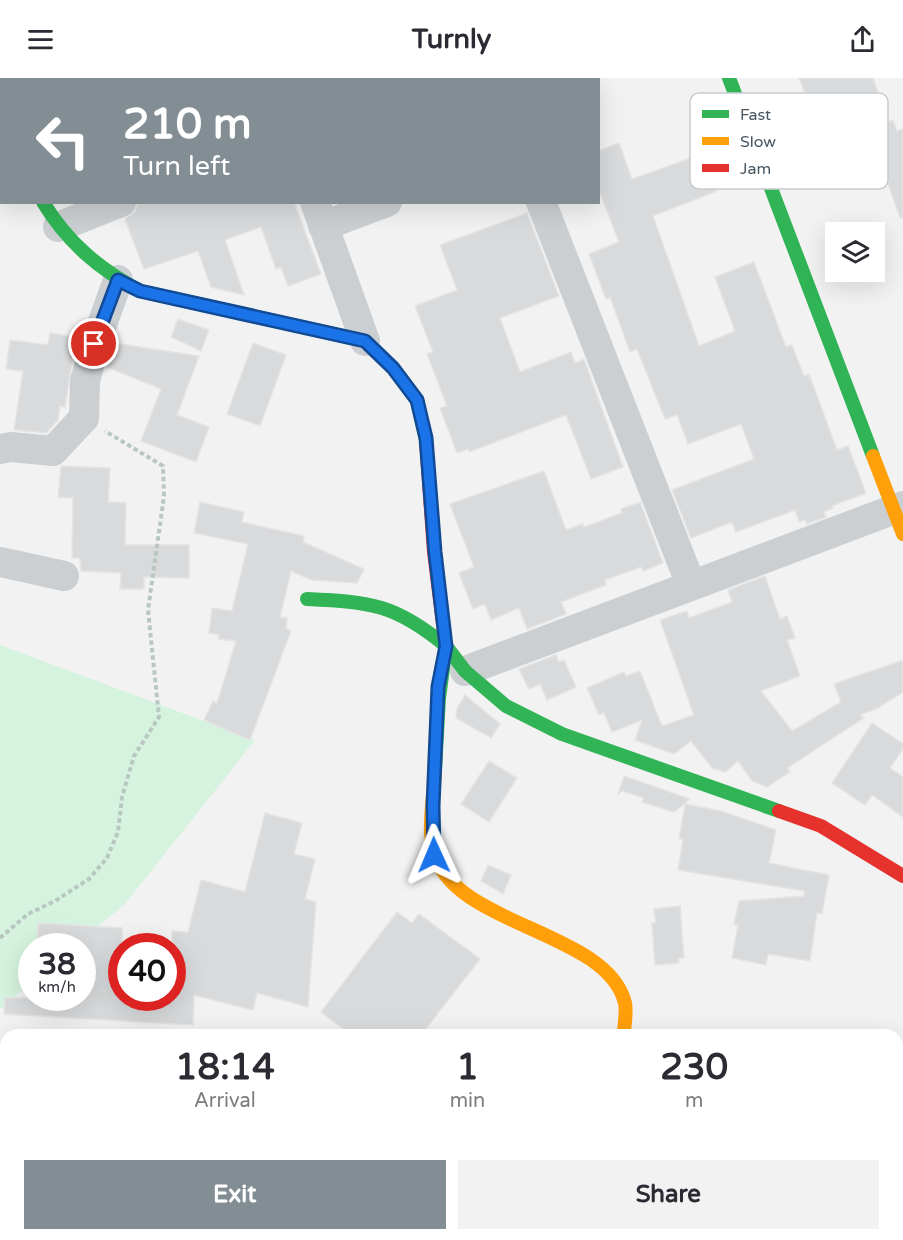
<!DOCTYPE html>
<style>
body{margin:0;font-family:"Varela Round",sans-serif;background:#f2f2f3;color:#2b2b33;height:100vh;display:flex;flex-direction:column;font-size:22px;white-space:nowrap}
*{box-sizing:border-box;margin:0}
p{font-size:20px;color:#7c7c81}
.icon{flex:none;width:33px;height:33px;fill:none;stroke:currentColor;stroke-width:2;stroke-linecap:round;stroke-linejoin:round}
.map{position:relative;flex:1;overflow:hidden}
.side{position:absolute;left:0px;top:951px;width:903px;height:212px;display:flex;flex-direction:column;background:#fff;border-radius:18px 18px 0 0;box-shadow:0 6px 24px #0002}
.side>*{flex:none}
.hud{position:absolute;left:0px;top:0px;width:600px;height:126px;box-shadow:0 6px 24px #0002;background:#838d94;color:#fff;overflow:hidden}
.buttons{position:absolute;left:825px;top:144px;display:grid;gap:12px}
.buttons a{display:grid;place-items:center;width:60px;height:60px;border-radius:0px;background:#fff;box-shadow:0 6px 24px #0002;font-size:30px}
.speed{position:absolute;left:18px;top:855px;display:flex;gap:12px;font-size:30px;font-weight:700;text-align:center}
.speed>*{display:grid;place-content:center;width:78px;height:78px;border-radius:50%;background:#fff;box-shadow:0 6px 24px #0002;line-height:1}
.speed small{font-size:15px;font-weight:400}
.speed .limit{border:9px solid #d22;background:#fff;color:#111}
.pin{position:absolute;display:grid;place-items:center;width:51px;height:51px;color:#fff;margin:-26px;border:3px solid #fff;border-radius:50%;box-shadow:0 2px 6px #0007}
.me{position:absolute;width:66px;margin:-33px;rotate:359deg;stroke-linejoin:round;filter:drop-shadow(0 0 4px #0008)}
.turn{display:flex;align-items:center;gap:21px;height:126px;padding:0 24px;font-size:27px}
.turn .icon{width:78px;height:78px;stroke-width:2.5}
.turn b{display:block;font-size:42px;line-height:51px}
.eta{display:flex;justify-content:space-evenly;align-items:center;height:102px;text-align:center}
.eta b{font-size:36px;font-weight:700;line-height:42px}
.action{display:flex;gap:12px;margin-top:auto;padding:12px 24px}
.action a{flex:1;height:69px;border-radius:0px;background:#838d94;color:#fff;font-size:24px;font-weight:700;line-height:69px;text-align:center}
.action a+a{background:#f2f2f3;color:#2b2b33}
header{display:flex;justify-content:space-between;align-items:center;height:78px;padding:0 24px;background:#fff;font-size:27px;font-weight:700}
.map>svg:first-child{display:block}
.green{fill:#d5f3df}
.building{fill:#d9dadb;stroke:#e4e4e5;stroke-width:1.5}
.lines{fill:none;stroke-linecap:round;stroke-linejoin:round}
.path{stroke:#b9c7c2;stroke-width:4;stroke-dasharray:4.5 3;stroke-linecap:butt}
.street{stroke:#cbcfd2;stroke-width:30}
.fast{stroke:#30b455;stroke-width:14}
.slow{stroke:#ff9f0a;stroke-width:14}
.jam{stroke:#e5322d;stroke-width:14}
.route-casing{stroke:#114b97;stroke-width:15}
.route{stroke:#1a73e8;stroke-width:10}
.key{fill:#fff;stroke:#c8ccd0;stroke-width:1.5}
.key-label{font-size:16px;fill:#475661}
</style>
<header><svg class="icon" aria-label="menu" viewBox="0 0 24 24"><path d="M4 6h16M4 12h16M4 18h16"/></svg>Turnly<svg class="icon" aria-label="share" viewBox="0 0 24 24"><path d="M12 15V3M7 8l5-5 5 5M5 13v7h14v-7"/></svg></header>
<div class="map">
<svg width="903" height="1162" viewBox="0 0 903 1162">
<rect width="100%" height="100%" fill="#f3f2f2"/>
<g class="green">
<path d="M0 567 255 662 125 826 74 868H32L31 905 0 931Z"/>
<path d="M897 1062H903V1162H624L633 1156H897Z"/>
</g>
<g class="building">
<path d="M799 0H873L889 44 893 42 897 53 903 51V140H900L885 97 882 98 875 80 837 94Z"/>
<path d="M619 65 632 101 694 79 710 86 708 91 717 113 653 138 699 268 735 253 715 199 754 184 786 269 792 267 804 298 809 296 837 372 848 368 866 415 832 428 833 430 824 434 826 439 807 446 805 442 799 444 795 432 736 454 732 444 691 460 672 412 754 381 741 346 688 366 677 337 665 341 637 271 630 274 610 219 606 221 589 176 619 164 598 110V73Z"/>
<path d="M138 124H294L321 196 288 208 281 189 276 191 261 149 225 162 244 217 211 209 198 173 144 191 125 141 135 134Z"/>
<path d="M527 135 559 218 500 240 520 294 571 274 575 285 584 281 623 389 591 401 566 337 469 374 468 371 457 375 440 330 447 328 427 276 433 274 415 228 457 212 440 167Z"/>
<path d="M178 241 209 252 201 273 171 259Z"/>
<path d="M50 255 76 259 65 329 60 328 58 342 46 355 14 352 23 293 6 291 10 262 48 267Z"/>
<path d="M114 265 199 278 177 337 209 349 196 384 141 363 161 311 107 289Z"/>
<path d="M253 265 286 277 260 348 227 336Z"/>
<path d="M61 388 110 390 108 424 126 425 125 467H189V500L144 499V511H120L121 495 81 493 80 480H72L73 420 58 419Z"/>
<path d="M544 393 566 452 582 446 584 449 622 435 621 431 640 424 663 485 643 493 641 489 605 502 606 507 561 524 566 536 527 551 519 530 491 542 485 526 473 531 459 495 474 489 450 426Z"/>
<path d="M200 424 244 434 242 444 304 458 303 464 364 491 357 505 312 502 291 493 280 539 287 540 286 550 291 553 250 662 204 642 213 623 217 625 236 563 218 561 219 557 209 555 212 530 232 533 248 466 194 455Z"/>
<path d="M765 498 780 541 787 538 795 560 787 562 800 598 761 613 792 653 841 624 834 606 903 582V614L878 630 860 637 864 640 787 690 790 694 767 709 752 703 738 683 725 694 712 690 691 663 674 676 635 662 642 642 612 654 604 635 599 637 587 610 624 594 626 598 640 593 662 648 694 637 660 542 687 533 689 540 732 524 728 512Z"/>
<path d="M556 577 559 584 564 582 576 609 547 622 540 606 529 611 519 591Z"/>
<path d="M465 617 500 646 491 660 456 640 457 631Z"/>
<path d="M872 645 903 666V671L890 690 903 699V739L872 717 865 727 832 705Z"/>
<path d="M489 683 517 700 489 744 461 726Z"/>
<path d="M624 698 690 721 674 734 642 724 644 720 622 713 618 716Z"/>
<path d="M685 726 721 733 776 752 769 785 829 797 822 836 817 835 810 883 768 876 766 887 732 880 738 847 734 846 739 823 804 818V813L678 792 683 761H679Z"/>
<path d="M265 735 302 745 294 776 315 781 305 821 316 824 308 929 257 915 253 932 194 917 193 947 4 936 5 920H82V868H37L38 845 122 850V920H172V853L188 854 201 802 245 814Z"/>
<path d="M488 787 511 797 503 816 481 803Z"/>
<path d="M680 828 684 880H678L679 885 655 887 652 845H656L654 831Z"/>
<path d="M397 834 412 845 419 836 480 881 421 957H351L321 934Z"/>
</g>
<g class="lines">
<path class="path" d="M0 860 28 836 55 823 89 801 107 780 118 754 122 719 134 678 159 639 148 532 164 418 163 388 105 353"/>
<g class="street">
<path d="M15 0V2"/>
<path d="M268 0 269 2"/>
<path d="M493 0 494 2"/>
<path d="M315 124 365 263"/>
<path d="M541 124 691 507"/>
<path d="M323 148 387 124"/>
<path d="M58 149 121 124"/>
<path d="M0 371 11 369 53 373 84 340 85 303 95 266 118 202"/>
<path d="M0 484 64 498"/>
<path d="M465 593 903 428"/>
<path d="M0 1001 6 1000"/>
</g>
<g class="fast">
<path d="M729 0 873 378"/>
<path d="M43 124C67 164 99 191 140 213L365 263 393 290 417 322 426 362"/>
<path d="M307 521C371 524 395 526 446 568L439 620 435 692"/>
<path d="M445 562 446 568 465 593 506 628 562 656 779 733"/>
</g>
<g class="slow">
<path d="M873 378 903 456"/>
<path d="M435 692C434 718 427 749 434 774 454 849 607 852 625 925 627 935 624 947 624 957"/>
</g>
<g class="jam">
<path d="M426 362 434 474 445 562"/>
<path d="M779 733 821 748 903 798"/>
</g>
</g>
<g class="lines">
<g class="route-casing">
<path id="route" d="M94 266 118 202 140 213 365 263 393 290 417 322 426 360 435 474 446 568 438 609 433 728 434 777"/>
</g>
<use href="#route" class="route"/>
</g>
<rect x="690" y="15" width="198" height="96" rx="9" class="key"/>
<rect x="702" y="32" width="27" height="8" fill="#30b455"/>
<rect x="702" y="59" width="27" height="8" fill="#ff9f0a"/>
<rect x="702" y="86" width="27" height="8" fill="#e5322d"/>
<g class="key-label">
<text x="740" y="42">Fast</text>
<text x="740" y="69">Slow</text>
<text x="740" y="96">Jam</text>
</g>
</svg>
<div class="buttons">
<a><svg class="icon" aria-label="layers" viewBox="0 0 24 24"><path d="M12 4l9 5-9 5-9-5zM3 14l9 5 9-5"/></svg></a>
</div>
<div class="speed"><div>38<small>km/h</small></div><div class="limit">40</div></div>
<div class="pin" style="left:94px;top:266px;background:#d93025"><svg class="icon" aria-label="arrive" viewBox="0 0 24 24"><path d="M6 21V4h12l-3 4 3 4H6"/></svg></div>
<svg class="me" style="left:434px;top:777px" viewBox="-20 -20 40 40"><path d="M0-17L14 15 0 8-14 15z" fill="#1a73e8" stroke="#fff" stroke-width="4"/></svg>
<div class="hud">
<div class="turn"><svg class="icon" aria-label="left" viewBox="0 0 24 24"><path d="M17 20v-9H6M10 6l-5 5 5 5"/></svg><div><b>210 m</b>Turn left</div></div>
</div>
<section class="side">
<div class="eta">
<div><b>18:14</b><p>Arrival</p></div>
<div><b>1</b><p>min</p></div>
<div><b>230</b><p>m</p></div>
</div>
<div class="action"><a>Exit</a><a>Share</a></div>
</section>
</div>
